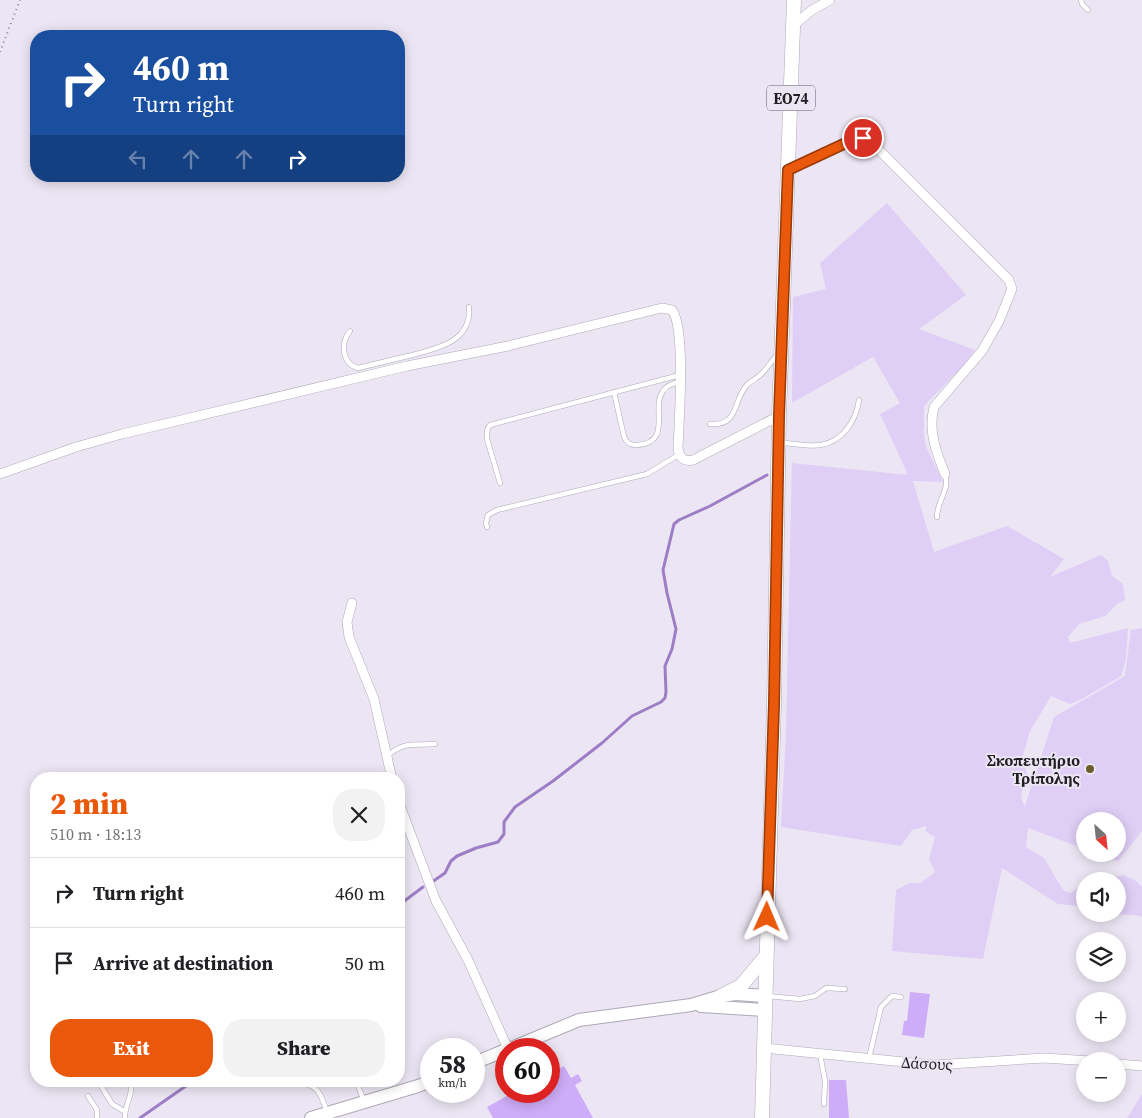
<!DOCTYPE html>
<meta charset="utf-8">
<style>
body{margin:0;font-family:"Source Serif 4",serif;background:#f2f2f2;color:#202124;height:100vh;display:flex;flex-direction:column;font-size:19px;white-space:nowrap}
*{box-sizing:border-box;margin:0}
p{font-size:16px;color:#757577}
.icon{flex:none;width:28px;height:28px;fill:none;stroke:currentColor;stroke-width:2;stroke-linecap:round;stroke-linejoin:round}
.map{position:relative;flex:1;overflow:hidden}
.panel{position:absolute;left:30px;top:772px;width:375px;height:315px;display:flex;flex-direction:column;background:#fff;border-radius:20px;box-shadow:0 2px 12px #0003}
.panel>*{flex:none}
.banner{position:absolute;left:30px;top:30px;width:375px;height:152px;border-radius:20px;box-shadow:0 2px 12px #0003;background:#1a4fa0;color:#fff;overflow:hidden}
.needle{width:32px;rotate:153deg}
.controls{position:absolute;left:1076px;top:812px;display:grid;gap:10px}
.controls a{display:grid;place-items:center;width:50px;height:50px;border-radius:50%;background:#fff;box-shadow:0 2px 12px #0003;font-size:25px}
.speed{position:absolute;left:420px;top:1038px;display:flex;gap:10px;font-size:25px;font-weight:700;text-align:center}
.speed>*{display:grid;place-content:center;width:65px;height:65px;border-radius:50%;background:#fff;box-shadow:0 2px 12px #0003;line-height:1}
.speed small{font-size:12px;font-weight:400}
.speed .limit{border:8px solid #d22;background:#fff;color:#111}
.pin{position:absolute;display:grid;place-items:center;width:42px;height:42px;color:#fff;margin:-21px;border:2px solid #fff;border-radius:50%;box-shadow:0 1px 5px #0007}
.me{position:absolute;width:55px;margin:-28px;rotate:1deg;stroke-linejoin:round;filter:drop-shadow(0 0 4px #0008)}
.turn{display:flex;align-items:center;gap:18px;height:105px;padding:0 20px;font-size:22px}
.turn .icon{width:65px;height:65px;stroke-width:2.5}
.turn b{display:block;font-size:35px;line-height:42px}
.lanes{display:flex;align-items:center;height:48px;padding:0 20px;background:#0003;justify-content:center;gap:25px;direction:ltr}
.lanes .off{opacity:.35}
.round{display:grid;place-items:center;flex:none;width:52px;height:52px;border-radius:20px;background:#f2f2f2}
.headline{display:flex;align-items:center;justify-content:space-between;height:85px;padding:0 20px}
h1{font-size:30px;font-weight:800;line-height:38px;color:#ea580c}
.cta{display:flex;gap:10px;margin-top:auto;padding:10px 20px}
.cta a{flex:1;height:58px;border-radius:20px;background:#ea580c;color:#fff;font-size:20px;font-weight:800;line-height:58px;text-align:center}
.cta a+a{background:#f2f2f2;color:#202124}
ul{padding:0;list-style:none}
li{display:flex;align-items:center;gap:15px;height:70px;padding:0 20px;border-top:1px solid #e0e0e0}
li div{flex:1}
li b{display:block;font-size:19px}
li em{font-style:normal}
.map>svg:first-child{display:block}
.green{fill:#dfcef6}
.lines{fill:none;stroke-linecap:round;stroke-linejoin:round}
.stream{stroke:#9d7dc5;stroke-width:3}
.building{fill:#ceadf8}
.lane-casing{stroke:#ada8b5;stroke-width:5.5}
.street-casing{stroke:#ada8b5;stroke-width:10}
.secondary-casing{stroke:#ada8b5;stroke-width:14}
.primary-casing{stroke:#ada8b5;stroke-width:15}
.path{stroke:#89858f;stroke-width:2;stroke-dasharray:1 4;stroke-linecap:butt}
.lane{stroke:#fff;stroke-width:4.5}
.street{stroke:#fff;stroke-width:9}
.secondary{stroke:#fff;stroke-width:12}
.primary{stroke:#fff;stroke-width:14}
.route-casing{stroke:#983908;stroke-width:12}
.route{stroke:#ea580c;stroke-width:9}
.poi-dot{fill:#6b5d2a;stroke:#ece6f4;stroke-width:2}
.labels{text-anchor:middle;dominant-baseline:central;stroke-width:4;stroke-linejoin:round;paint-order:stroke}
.shield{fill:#ece6f4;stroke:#5f5b63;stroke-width:1}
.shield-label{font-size:15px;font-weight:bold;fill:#222025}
.poi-label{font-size:16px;font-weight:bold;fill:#222025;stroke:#ece6f4;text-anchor:end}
.street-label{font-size:16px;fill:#222025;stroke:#ece6f4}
</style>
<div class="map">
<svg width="1142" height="1118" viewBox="0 0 1142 1118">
<rect width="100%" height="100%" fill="#ece6f4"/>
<g class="green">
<path d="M887 203 966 295 919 329 975 350 961 368 924 406V433L926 447 943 482 913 481 934 552 1007 526 1064 559 1050 577 1101 555 1108 561 1112 576 1123 584 1125 600 1117 604 1105 616 1079 624 1068 637 1070 643 1128 628 1126 659 1121 676 1082 699 1070 704 1051 696 1030 731 1022 759 1029 779C1022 789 1018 795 1025 806L1054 717 1125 676 1131 630 1142 628V831L1118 861 1098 854H1118V821H1085V849L1028 828 1026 847 1044 858 1063 890 1070 893 1085 884V910L1079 906 1058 904 1002 868 983 959 892 951 896 890 910 883H921L935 872 929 859 935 837 926 832V826L912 830 901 846 781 827 786 734 792 463 908 475 880 414 900 403 873 357 792 403 793 297 826 289 820 263Z"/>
<path d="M1124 875 1136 881 1142 887V917C1134 914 1126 916 1118 914V881H1092Z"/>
<path d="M1142 1094V1118H1127Z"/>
</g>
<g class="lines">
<g class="stream">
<path d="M432 882 445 873 451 861 457 856 476 848 498 842 504 834V822L515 807 553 781 602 743 632 716 661 702 665 698 666 692 665 666 672 649 676 629 667 593 663 570 674 524 679 520 710 506 767 475"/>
<path d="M399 905 423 887"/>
<path d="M140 1118 193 1081"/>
</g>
</g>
<g class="building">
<path d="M910 992 930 994 924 1038 902 1035 904 1021H907Z"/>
<path d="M564 1066 571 1078 578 1074 582 1081 575 1085 593 1118H493L487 1107 516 1091H549V1074Z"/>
<path d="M829 1080H846L849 1118H829Z"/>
</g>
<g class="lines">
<g class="lane-casing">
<g id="lane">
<path d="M1081 0 1082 4 1088 10"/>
<path d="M350 331C340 343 342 364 358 368 375 364 392 360 408 356 435 349 472 343 469 307"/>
<path d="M614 392 624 437C627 443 630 445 636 445 674 443 650 408 663 391 666 386 674 383 680 382"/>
<path d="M710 424C740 426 732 401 747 385 750 381 755 380 759 376 766 371 771 361 777 355"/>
<path d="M781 443C793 443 808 447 821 445 843 441 856 421 859 400"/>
<path d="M500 483 487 439C487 433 486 429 490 425L680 375"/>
<path d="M937 517C937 500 950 491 945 474"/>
<path d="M487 527 486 523 488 515 497 510 647 474 678 455"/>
<path d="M387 756C406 740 414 746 435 744"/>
<path d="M767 996 800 999 815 996 826 988 845 989"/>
<path d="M820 1054 825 1081 824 1104"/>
<path d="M869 1058 881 1007 892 996 901 997"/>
<path d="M98 1081 112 1104 124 1111"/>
<path d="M295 1081C318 1085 320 1091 327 1112"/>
<path d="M356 1081 364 1101"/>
<path d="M88 1096 97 1110V1118"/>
<path d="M125 1118C124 1105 134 1094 131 1081"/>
</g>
</g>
<g class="street-casing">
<g id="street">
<path d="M794 25 812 10 830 0"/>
<path d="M788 170 856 139 863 138 868 139 1009 280 1012 289 999 321 982 351 934 407C928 431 936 452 945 474"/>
<path d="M0 474 76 447 122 434 407 366 508 346 662 308 672 310C686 327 679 422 678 448 679 457 683 462 693 460L779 416"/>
<path d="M352 603 347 622 349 637 374 699 392 779"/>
<path d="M399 803 436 901 468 960 508 1049"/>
<path d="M764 1048 934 1065 1044 1058 1091 1061"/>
<path d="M1118 1064 1142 1066"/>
</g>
</g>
<g class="secondary-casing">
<g id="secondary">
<path d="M701 1006 765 1010"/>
<path d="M509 1049 579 1020 691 1005 721 996 736 994 766 996"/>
<path d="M474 1063 506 1050"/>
<path d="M311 1118 418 1086 431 1081"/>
</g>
</g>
<g class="primary-casing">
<g id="primary">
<path d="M721 996 741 986 766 956"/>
<path d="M762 1118 774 704 779 416 794 0"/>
</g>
</g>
<path class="path" d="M0 52 20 0"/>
<use href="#lane" class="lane"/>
<use href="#street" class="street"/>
<use href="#secondary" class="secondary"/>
<use href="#primary" class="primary"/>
</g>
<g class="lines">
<g class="route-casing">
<path id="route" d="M767 917 774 704 779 416 788 170 848 142 863 138"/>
</g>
<use href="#route" class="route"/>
</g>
<circle class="poi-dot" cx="1090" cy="769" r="5"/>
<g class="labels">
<rect class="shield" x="767" y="85.5" width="48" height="25" rx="4"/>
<g class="shield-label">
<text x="791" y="98">ΕΟ74</text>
</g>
<g class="poi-label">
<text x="1080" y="760">Σκοπευτήριο<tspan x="1080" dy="18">Τρίπολης</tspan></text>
</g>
<g class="street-label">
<text transform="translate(927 1063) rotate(3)">Δάσους</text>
</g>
</g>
</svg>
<div class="controls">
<a><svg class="needle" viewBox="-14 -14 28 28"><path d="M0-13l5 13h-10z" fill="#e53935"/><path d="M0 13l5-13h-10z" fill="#757577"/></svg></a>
<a><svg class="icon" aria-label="sound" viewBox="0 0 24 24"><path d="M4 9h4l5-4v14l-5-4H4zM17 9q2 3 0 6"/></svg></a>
<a><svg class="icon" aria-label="layers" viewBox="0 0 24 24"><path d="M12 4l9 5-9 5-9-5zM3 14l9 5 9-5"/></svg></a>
<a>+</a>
<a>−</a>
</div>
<div class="speed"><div>58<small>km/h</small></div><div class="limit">60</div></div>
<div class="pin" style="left:863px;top:138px;background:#d93025"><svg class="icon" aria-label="arrive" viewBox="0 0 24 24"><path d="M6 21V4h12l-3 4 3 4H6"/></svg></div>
<svg class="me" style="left:767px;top:917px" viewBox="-20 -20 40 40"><path d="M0-17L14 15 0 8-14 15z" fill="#ea580c" stroke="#fff" stroke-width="4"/></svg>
<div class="banner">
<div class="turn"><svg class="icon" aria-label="right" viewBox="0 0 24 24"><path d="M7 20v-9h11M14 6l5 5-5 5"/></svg><div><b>460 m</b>Turn right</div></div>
<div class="lanes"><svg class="icon off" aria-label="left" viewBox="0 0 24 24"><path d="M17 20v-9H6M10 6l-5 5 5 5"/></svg><svg class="icon off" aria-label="ahead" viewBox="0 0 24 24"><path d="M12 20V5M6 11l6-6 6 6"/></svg><svg class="icon off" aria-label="ahead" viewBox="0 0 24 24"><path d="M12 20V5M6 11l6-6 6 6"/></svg><svg class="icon" aria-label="right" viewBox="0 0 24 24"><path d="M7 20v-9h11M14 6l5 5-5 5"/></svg></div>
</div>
<section class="panel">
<div class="headline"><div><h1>2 min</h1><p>510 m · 18:13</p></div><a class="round"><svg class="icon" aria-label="close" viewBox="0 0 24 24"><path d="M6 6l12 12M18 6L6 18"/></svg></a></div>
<ul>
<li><svg class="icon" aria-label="right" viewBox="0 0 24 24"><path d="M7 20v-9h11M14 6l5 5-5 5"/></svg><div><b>Turn right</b></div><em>460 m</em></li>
<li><svg class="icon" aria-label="arrive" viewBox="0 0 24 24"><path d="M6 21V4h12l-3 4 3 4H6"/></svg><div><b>Arrive at destination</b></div><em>50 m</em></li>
</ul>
<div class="cta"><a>Exit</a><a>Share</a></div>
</section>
</div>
